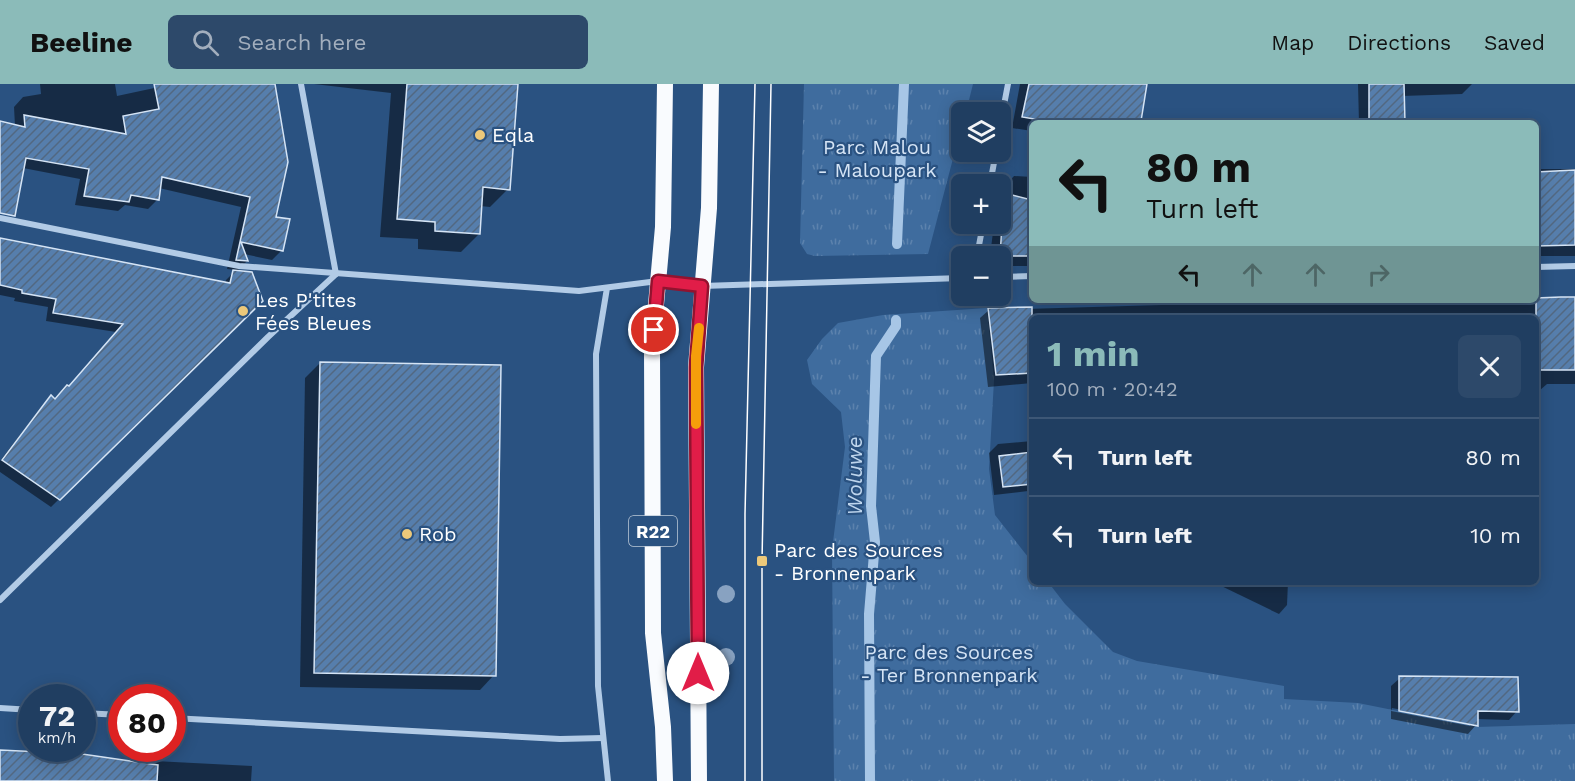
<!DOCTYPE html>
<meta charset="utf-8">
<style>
body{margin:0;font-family:"Work Sans",sans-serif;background:#2d496a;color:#f1f3f6;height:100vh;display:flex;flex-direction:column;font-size:22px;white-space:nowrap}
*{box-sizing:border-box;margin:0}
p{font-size:20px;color:#a2aebd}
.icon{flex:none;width:33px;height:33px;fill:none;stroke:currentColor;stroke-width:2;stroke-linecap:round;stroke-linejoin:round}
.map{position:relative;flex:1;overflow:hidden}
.sheet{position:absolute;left:1029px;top:231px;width:510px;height:270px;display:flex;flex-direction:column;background:#203e61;border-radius:9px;box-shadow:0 3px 15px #0003,0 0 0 2px #3d5776}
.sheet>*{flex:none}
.hud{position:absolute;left:1029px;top:36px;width:510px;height:183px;border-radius:9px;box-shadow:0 3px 15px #0003,0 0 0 2px #3d5776;background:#8bbbb9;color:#111;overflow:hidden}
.buttons{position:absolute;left:951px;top:18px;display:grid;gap:12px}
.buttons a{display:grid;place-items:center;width:60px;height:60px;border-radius:9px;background:#203e61;box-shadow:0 3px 15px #0003,0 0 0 2px #3d5776;font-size:30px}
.speed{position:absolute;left:18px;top:600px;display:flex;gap:12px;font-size:30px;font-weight:700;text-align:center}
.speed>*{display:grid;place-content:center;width:78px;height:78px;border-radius:50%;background:#203e61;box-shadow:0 3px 15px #0003,0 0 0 2px #3d5776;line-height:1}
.speed small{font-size:15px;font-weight:400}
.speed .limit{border:9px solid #d22;background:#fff;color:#111}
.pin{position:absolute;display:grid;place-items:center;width:51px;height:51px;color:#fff;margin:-26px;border:3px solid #fff;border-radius:50%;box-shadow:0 2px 6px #0007}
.me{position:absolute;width:66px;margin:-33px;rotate:0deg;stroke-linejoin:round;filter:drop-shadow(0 0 4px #0008)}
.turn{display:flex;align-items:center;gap:21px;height:126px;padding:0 18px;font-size:27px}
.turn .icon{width:78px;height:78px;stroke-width:2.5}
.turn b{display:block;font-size:42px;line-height:51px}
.lanes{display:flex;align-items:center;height:57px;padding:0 18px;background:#0003;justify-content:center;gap:30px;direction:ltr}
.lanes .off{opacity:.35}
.round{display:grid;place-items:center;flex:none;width:63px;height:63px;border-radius:9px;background:#2d496a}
.summary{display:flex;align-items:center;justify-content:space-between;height:102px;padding:0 18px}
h1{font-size:36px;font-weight:700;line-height:45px;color:#8bbbb9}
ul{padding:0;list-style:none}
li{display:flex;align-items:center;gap:18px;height:78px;padding:0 18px;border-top:2px solid #3d5776}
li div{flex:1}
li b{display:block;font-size:22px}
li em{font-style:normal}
header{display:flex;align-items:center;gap:36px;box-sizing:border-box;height:84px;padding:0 30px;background:#8bbbb9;color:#111}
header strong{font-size:28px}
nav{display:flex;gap:33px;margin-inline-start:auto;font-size:21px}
.search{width:420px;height:54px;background:#2d496a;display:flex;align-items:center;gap:15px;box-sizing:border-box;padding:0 21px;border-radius:9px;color:#a2aebd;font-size:22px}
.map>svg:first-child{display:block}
.park{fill:url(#park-tufts)}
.shadow{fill:#0007;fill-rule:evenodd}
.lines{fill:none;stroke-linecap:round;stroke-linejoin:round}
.stream{stroke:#a7c6e6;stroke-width:10}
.building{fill:url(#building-hatch);stroke:#d5e4f5;stroke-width:1.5}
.minor{stroke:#b2cbe6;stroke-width:6}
.trunk{stroke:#f9fbfe;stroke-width:16}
.tram{stroke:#fff;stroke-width:1.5}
.tree{fill:#88a2c1}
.route-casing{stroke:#92132f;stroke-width:15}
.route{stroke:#e11d48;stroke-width:10}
.slow{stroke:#f59e0b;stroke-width:10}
.poi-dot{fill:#ecc87a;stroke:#2a5281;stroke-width:2}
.labels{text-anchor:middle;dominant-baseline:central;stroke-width:4.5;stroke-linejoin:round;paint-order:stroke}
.shield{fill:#2a5281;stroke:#bfcbd9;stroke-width:1.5}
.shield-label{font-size:18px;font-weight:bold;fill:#fff}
.poi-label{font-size:20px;fill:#fff;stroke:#2a5281;text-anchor:start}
.park-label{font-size:20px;fill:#d5e4f5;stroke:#2a5281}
.water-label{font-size:21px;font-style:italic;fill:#bed5ed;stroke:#2a5281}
</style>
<header>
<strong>Beeline</strong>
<div class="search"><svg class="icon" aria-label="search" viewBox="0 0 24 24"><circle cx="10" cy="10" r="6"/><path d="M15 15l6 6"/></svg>Search here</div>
<nav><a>Map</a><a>Directions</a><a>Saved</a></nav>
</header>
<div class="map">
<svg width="1575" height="697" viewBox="0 0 1575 697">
<defs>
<pattern id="park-tufts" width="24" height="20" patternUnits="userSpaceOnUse" patternTransform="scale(1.5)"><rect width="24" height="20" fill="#3f6c9e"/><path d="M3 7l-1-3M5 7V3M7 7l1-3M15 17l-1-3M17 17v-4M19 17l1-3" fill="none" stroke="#5c82ad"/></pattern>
<pattern id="building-hatch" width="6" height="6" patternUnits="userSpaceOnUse" patternTransform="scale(1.5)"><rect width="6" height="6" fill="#567eac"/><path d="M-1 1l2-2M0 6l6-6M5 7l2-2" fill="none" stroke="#526881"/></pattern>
</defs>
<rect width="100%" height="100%" fill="#2a5281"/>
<g class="park">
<path d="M804 0H973L966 28H962L961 44 928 170 815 172 807 170 800 159Z"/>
<path d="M987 224 994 296 989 385 995 431 1032 478V498H1048L1065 520 1113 568 1137 577 1284 602V615L1358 619 1477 643 1575 640V697H834L832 466 845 363 841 328 812 300 807 276 822 255 838 239 883 231Z"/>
</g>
<g class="shadow">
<path d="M40 0H115L117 12 173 0H272L274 134 282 166 272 176 244 170 247 177 236 188 261 216 51 423 0 388V377L43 321 51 313 54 316 68 304 116 248 46 237 48 223 14 217 15 214 0 211V155L225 199 226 196 236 186 227 185 241 123 159 104 157 116 148 125 125 121 118 127 75 121 80 95 23 84 0 110V39L15 42 14 23 23 13 41 10Z"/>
<path d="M314 0H517L508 105 490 123 480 122 479 150 461 168 418 165V155L380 153 391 9Z"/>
<path d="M1020 0H1146L1140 36 1137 39H1032V47L1012 44Z"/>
<path d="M1358 0H1472L1462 10 1402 12 1403 39H1359Z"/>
<rect x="1536" y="85" width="39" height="87"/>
<path d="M1014 92 1032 93V182H1000V172H990L994 140H1000L1003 104Z"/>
<path d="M1536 215H1575V300H1547L1539 307H1536V234H1032V299L988 303 980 234 989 226 1334 216V218H1365Z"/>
<path d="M320 279 494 591 480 606 300 603 305 294Z"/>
<path d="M1032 357V422H1030L1028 407 994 411 989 369 998 360Z"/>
<path d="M1213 498H1288L1287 521 1279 530Z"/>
<path d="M1400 594 1517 627 1509 636 1476 635V641L1468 650 1391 635V602ZM1392 624 1470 639V642L1391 627Z"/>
<path d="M0 667 133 679 135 676 252 682 251 697H0Z"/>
</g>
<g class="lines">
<g class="stream">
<path d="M897 160 904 0"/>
<path d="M870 697 869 530 875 458 871 422 876 272 896 242V236"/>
</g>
</g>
<g class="building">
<path d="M154 0H275L288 78 276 133 290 135 283 167 241 158 248 177 236 176 250 113 162 93 159 116 131 111 129 118 84 112 89 85 26 74 15 132 0 129V37L25 43 24 31 126 50 123 32 159 25Z"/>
<path d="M407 0H518L510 106 483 103 480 150 435 147V138L397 135Z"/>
<path d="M1029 0H1147L1141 37 1098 39H1058L1022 33Z"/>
<path d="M1369 0H1404L1405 39H1369Z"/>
<path d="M1575 86V161L1536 162V88Z"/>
<path d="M1008 110 1032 116V172H1000L1002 141Z"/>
<path d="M0 154 230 199 233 186 252 188 263 217 60 416 2 376 51 311 55 315 67 301 69 302 123 240 53 229 56 215 22 209V206L0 201Z"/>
<path d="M1561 213H1575V286H1536V214Z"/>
<path d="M1032 223V289L996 291 988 224Z"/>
<path d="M320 278 501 281 496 592 314 589Z"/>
<path d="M1032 368V400L1003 403 999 372Z"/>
<path d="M1399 592 1518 593 1519 628 1478 627V642L1399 627Z"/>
<path d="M0 666 82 670 158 681 157 697H0Z"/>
</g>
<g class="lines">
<g class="minor">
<path d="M301 0 336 190"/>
<path d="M1000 42 1008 0"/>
<path d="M990 100 996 68"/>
<path d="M0 134 239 182 579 207 658 197 702 202 962 194"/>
<path d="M977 172 983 140"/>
<path d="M1536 183 1575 182"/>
<path d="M1000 193 1032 192"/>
<path d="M607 204 596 270 598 602 608 697"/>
<path d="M0 516 268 253 336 190"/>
<path d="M0 624 32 626"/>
<path d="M82 629 122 631"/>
<path d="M172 634 560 655 603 654"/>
</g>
<g class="trunk">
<path d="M665 0 663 143 652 265 653 549 663 643 665 697"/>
<path d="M699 697 696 283 709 124 711 0"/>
</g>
<g class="tram">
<path d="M745 697V430L755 0"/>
<path d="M762 697V477L771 0"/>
</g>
</g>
<g class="tree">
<circle cx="726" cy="510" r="9"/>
<circle cx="726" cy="573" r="9"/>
</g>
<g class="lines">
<g class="route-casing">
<path id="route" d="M654 246 658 197 702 202 696 283 698 589"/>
</g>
<use href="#route" class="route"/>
<path class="slow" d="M696 340V272L699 244"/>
</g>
<g class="poi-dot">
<circle cx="480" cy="51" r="6"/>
<circle cx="243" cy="227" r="6"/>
<circle cx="407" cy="450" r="6"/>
<rect x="756" y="471" width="12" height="12" rx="3"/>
</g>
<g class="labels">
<rect class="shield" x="629" y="432" width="48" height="30" rx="4.5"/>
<g class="shield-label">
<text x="653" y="447">R22</text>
</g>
<g class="poi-label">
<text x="492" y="51">Eqla</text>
<text x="255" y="216">Les P'tites<tspan x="255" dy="23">Fées Bleues</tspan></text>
<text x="419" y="450">Rob</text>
<text x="774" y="466">Parc des Sources<tspan x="774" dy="23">- Bronnenpark</tspan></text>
</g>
<g class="park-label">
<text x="877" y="63">Parc Malou<tspan x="877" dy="23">- Maloupark</tspan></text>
<text x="949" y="568">Parc des Sources<tspan x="949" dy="23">- Ter Bronnenpark</tspan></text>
</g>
<g class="water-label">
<text transform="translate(854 392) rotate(-90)">Woluwe</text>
</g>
</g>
</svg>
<div class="buttons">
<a><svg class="icon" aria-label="layers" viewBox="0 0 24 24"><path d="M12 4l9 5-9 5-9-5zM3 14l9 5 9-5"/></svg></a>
<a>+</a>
<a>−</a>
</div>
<div class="speed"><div>72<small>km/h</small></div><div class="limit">80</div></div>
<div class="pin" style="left:654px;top:246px;background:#d93025"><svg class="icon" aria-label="arrive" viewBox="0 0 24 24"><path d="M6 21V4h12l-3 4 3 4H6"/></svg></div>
<svg class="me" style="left:698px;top:589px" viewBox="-20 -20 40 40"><circle r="19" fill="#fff"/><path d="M0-13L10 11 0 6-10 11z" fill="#e11d48"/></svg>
<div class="hud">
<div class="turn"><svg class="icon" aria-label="left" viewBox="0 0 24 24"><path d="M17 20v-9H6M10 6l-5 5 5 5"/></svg><div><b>80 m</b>Turn left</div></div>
<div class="lanes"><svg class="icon" aria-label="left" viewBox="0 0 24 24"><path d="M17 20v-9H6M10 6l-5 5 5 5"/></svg><svg class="icon off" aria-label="ahead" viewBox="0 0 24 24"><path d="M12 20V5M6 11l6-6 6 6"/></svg><svg class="icon off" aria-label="ahead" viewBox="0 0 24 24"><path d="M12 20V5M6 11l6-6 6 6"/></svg><svg class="icon off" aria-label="right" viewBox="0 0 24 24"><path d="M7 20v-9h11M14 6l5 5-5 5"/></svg></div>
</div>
<section class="sheet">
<div class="summary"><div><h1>1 min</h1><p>100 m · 20:42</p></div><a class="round"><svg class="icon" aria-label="close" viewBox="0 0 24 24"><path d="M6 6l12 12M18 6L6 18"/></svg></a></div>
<ul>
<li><svg class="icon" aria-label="left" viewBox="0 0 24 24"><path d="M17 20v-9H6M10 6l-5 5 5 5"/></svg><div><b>Turn left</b></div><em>80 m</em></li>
<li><svg class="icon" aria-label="left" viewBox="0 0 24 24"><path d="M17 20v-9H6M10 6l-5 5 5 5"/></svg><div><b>Turn left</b></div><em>10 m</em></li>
</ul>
</section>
</div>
